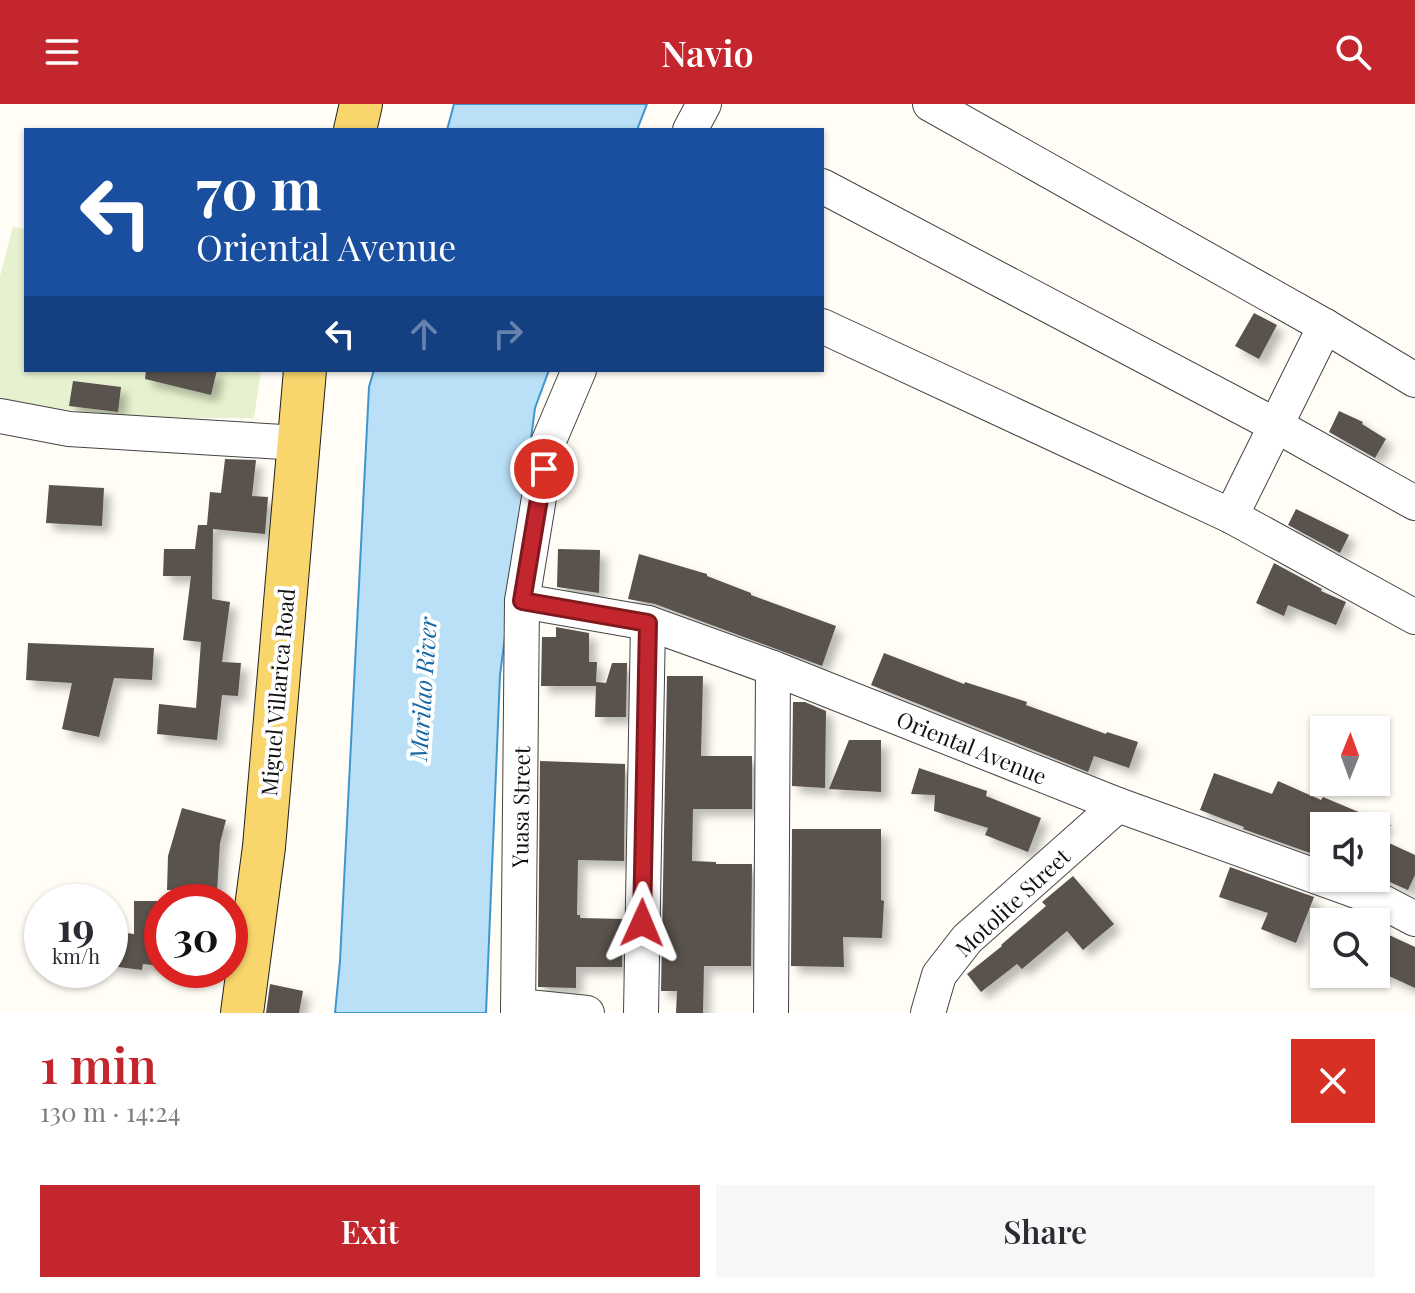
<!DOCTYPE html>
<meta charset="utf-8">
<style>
body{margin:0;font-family:"Playfair Display",serif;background:#f7f7f7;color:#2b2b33;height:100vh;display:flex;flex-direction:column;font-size:30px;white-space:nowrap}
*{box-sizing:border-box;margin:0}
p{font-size:26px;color:#7c7c81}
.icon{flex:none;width:44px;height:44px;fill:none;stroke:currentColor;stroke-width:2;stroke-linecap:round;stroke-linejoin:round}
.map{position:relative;height:909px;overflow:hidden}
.details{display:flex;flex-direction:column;background:#fff;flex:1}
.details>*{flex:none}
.top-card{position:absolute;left:24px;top:24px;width:800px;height:244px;border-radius:0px;box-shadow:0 2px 6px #0004;background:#1a4fa0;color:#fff;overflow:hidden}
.needle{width:52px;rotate:1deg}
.tools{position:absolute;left:1310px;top:612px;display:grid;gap:16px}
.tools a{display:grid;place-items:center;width:80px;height:80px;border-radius:0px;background:#fff;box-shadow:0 2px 6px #0004;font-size:40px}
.speed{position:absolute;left:24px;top:780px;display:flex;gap:16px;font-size:40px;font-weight:700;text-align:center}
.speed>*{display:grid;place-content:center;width:104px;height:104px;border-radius:50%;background:#fff;box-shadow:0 2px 6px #0004;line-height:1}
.speed small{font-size:20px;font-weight:400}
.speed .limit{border:12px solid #d22;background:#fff;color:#111}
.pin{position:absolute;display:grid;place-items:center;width:68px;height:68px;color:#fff;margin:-34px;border:4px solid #fff;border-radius:50%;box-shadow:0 2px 8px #0007}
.me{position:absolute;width:88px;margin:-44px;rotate:1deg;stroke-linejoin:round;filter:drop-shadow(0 0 6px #0008)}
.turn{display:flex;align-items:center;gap:28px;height:168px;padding:0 40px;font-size:36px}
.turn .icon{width:104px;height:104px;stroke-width:2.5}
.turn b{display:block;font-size:56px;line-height:68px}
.lanes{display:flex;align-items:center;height:76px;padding:0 40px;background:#0003;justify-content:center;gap:40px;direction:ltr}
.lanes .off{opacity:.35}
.round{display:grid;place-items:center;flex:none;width:84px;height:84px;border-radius:0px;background:#f7f7f7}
.summary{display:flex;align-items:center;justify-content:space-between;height:136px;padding:0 40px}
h1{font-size:48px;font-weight:600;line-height:60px;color:#c4262e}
.cta{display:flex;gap:16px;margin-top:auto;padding:16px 40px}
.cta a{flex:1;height:92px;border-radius:0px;background:#c4262e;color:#fff;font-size:32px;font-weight:600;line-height:92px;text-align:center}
.cta a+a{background:#f7f7f7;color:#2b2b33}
header{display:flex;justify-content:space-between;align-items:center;height:104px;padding:0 40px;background:#c4262e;color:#fff;font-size:36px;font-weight:600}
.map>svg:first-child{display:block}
.pitch{fill:#e6f2cf}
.water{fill:#b9e0f7;stroke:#3f96cf;stroke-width:2}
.building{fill:#5a524d;filter:url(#shadow)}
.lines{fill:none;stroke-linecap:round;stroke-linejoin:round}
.minor-casing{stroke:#444;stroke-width:36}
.major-casing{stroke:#222;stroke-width:44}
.minor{stroke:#fff;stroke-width:34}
.major{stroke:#f9d66b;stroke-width:42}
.route-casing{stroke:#7f191e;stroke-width:20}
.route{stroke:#c4262e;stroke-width:14}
.labels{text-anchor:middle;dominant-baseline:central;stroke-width:8;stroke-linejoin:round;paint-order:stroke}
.street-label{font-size:22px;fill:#111;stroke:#fff}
.water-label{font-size:24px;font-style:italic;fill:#1768a6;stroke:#fff}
</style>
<header><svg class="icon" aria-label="menu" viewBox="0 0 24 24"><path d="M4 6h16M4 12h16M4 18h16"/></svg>Navio<svg class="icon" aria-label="search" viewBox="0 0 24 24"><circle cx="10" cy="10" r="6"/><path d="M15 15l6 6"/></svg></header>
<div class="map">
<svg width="1415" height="909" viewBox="0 0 1415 909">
<defs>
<filter id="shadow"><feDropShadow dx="7" dy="7" stdDeviation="4" flood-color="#0004"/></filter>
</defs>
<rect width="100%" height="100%" fill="#fffdf5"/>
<path class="pitch" d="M13 123 26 125V266H261L254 314H141L0 298V172Z"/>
<g class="water">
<path d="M454 0H647L637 26H447Z"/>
<path d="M374 266H549L535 304 500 571 486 909H335L340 857 369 283Z"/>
</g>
<g class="building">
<path d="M1254 209 1277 221 1259 255 1235 242Z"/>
<path d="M146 266H217L211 291 145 275Z"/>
<path d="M73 277 121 283 118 308 69 302Z"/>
<path d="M1339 307 1363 318 1362 320 1386 335 1375 354 1329 328Z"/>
<path d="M225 355 256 356 252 392 268 393 265 430 213 425 212 495 230 498 222 558 241 559 238 592 222 591 217 636 157 630 159 600 196 604 201 538 183 536 191 472H163L164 445H195L198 421H207L210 388 221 389Z"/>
<path d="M49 381 104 384 102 422 46 419Z"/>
<path d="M1296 405 1349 431 1340 449 1288 421Z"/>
<path d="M558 445 600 446 599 489 557 483Z"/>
<path d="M639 450 707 470V472L751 489V491L836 522 822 562 655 500 628 495Z"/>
<path d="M1274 459 1322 485 1321 487 1346 498 1336 521 1288 501 1284 512 1256 499Z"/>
<path d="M556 523 589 529V558H597L596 578 606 579 612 559H627L626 613H595L596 582H541L542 533H556Z"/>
<path d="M28 539 154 544 152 576 114 574 99 633 62 625 72 579 26 576Z"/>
<path d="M884 549 964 580 965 578 1027 598 1026 601 1106 630 1107 628 1138 638 1129 664 1094 652 1088 668 871 581Z"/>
<path d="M667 572H703L701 652H752V705H693L692 757 716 758V760H752L751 862H704L703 909H676L677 887H661Z"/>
<path d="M793 598H805L826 607 825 684 792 682Z"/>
<path d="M849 636H881V688L829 685Z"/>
<path d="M540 657 625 660 624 757 578 756 577 811H580V814L623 815 622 863H576V884L538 883Z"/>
<path d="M919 664 987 687 986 692 1041 714 1028 748 985 731 988 724 934 707 935 691 911 690Z"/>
<path d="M1214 669 1272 690 1278 677 1321 696 1323 693 1392 722H1324V754L1243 725 1244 723 1200 706Z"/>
<path d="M182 704 226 716 220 739 217 788 167 786 168 752Z"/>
<path d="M792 725H881V796L884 797 882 834 843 833 844 863 791 862Z"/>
<path d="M1376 733 1415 751V771L1408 786 1376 772Z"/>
<path d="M1230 763 1314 793 1296 839 1261 825 1268 809 1219 793Z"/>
<path d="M1073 772 1114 820 1083 846 1067 827 1022 865 1017 860 981 888 967 870 1002 842 1001 841 1046 802 1042 798Z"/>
<path d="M134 797H162V862L143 860 142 866 110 862V827L134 830Z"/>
<path d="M1376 825 1415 843V884L1376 866Z"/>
<path d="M270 880 303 887 299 909H266Z"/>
</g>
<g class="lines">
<g class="minor-casing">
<g id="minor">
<path d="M930 0 1325 222 1415 276"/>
<path d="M690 26 704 0"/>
<path d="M822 82 1277 322 1415 399"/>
<path d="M822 222 1231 412 1415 513"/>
<path d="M0 312 69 325 299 339"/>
<path d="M1231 412 1325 222"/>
<path d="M522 497 648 519 773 564 1118 701 1373 793 1415 815"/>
<path d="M518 902 587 909"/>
<path d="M518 909 522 497 548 339 579 266"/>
<path d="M641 909 648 519"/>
<path d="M771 909 773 564"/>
<path d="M928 909 939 871 967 835 1118 701"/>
</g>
</g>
<g class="major-casing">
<g id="major">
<path d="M355 26 361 0"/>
<path d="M242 909 264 743 305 266"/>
</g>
</g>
<use href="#minor" class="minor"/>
<use href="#major" class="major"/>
</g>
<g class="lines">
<g class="route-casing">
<path id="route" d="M544 365 522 497 648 519 642 819"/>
</g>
<use href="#route" class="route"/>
</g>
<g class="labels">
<g class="street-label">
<text transform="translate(277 588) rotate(-85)">Miguel Villarica Road</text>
<text transform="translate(972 643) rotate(22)">Oriental Avenue</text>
<text transform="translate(520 703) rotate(-89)">Yuasa Street</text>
<text transform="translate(1012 798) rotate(-43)">Motolite Street</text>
</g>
<g class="water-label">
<text transform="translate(422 585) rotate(-86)">Marilao River</text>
</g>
</g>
</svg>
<div class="tools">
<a><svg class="needle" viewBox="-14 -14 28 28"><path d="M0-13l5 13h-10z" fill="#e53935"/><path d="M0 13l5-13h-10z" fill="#7c7c81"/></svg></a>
<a><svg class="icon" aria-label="sound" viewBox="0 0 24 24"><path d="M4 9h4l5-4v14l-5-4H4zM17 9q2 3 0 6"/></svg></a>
<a><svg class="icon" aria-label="search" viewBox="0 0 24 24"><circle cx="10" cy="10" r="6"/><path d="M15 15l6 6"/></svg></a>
</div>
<div class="speed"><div>19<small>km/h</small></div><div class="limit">30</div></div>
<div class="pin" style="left:544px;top:365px;background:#d93025"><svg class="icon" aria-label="arrive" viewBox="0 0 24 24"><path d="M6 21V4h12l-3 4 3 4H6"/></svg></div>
<svg class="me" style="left:642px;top:819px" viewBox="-20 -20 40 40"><path d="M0-17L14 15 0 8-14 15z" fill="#c4262e" stroke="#fff" stroke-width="4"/></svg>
<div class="top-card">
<div class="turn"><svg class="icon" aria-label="left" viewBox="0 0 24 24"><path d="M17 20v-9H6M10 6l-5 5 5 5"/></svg><div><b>70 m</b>Oriental Avenue</div></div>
<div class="lanes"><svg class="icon" aria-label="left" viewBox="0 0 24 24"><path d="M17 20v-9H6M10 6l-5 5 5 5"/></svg><svg class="icon off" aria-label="ahead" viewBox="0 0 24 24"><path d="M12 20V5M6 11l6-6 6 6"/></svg><svg class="icon off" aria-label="right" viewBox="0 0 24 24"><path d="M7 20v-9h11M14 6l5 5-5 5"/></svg></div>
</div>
</div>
<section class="details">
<div class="summary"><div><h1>1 min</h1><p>130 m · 14:24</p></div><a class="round" style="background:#d93025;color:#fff"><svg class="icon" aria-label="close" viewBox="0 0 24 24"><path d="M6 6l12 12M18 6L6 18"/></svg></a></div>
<div class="cta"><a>Exit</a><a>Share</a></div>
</section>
